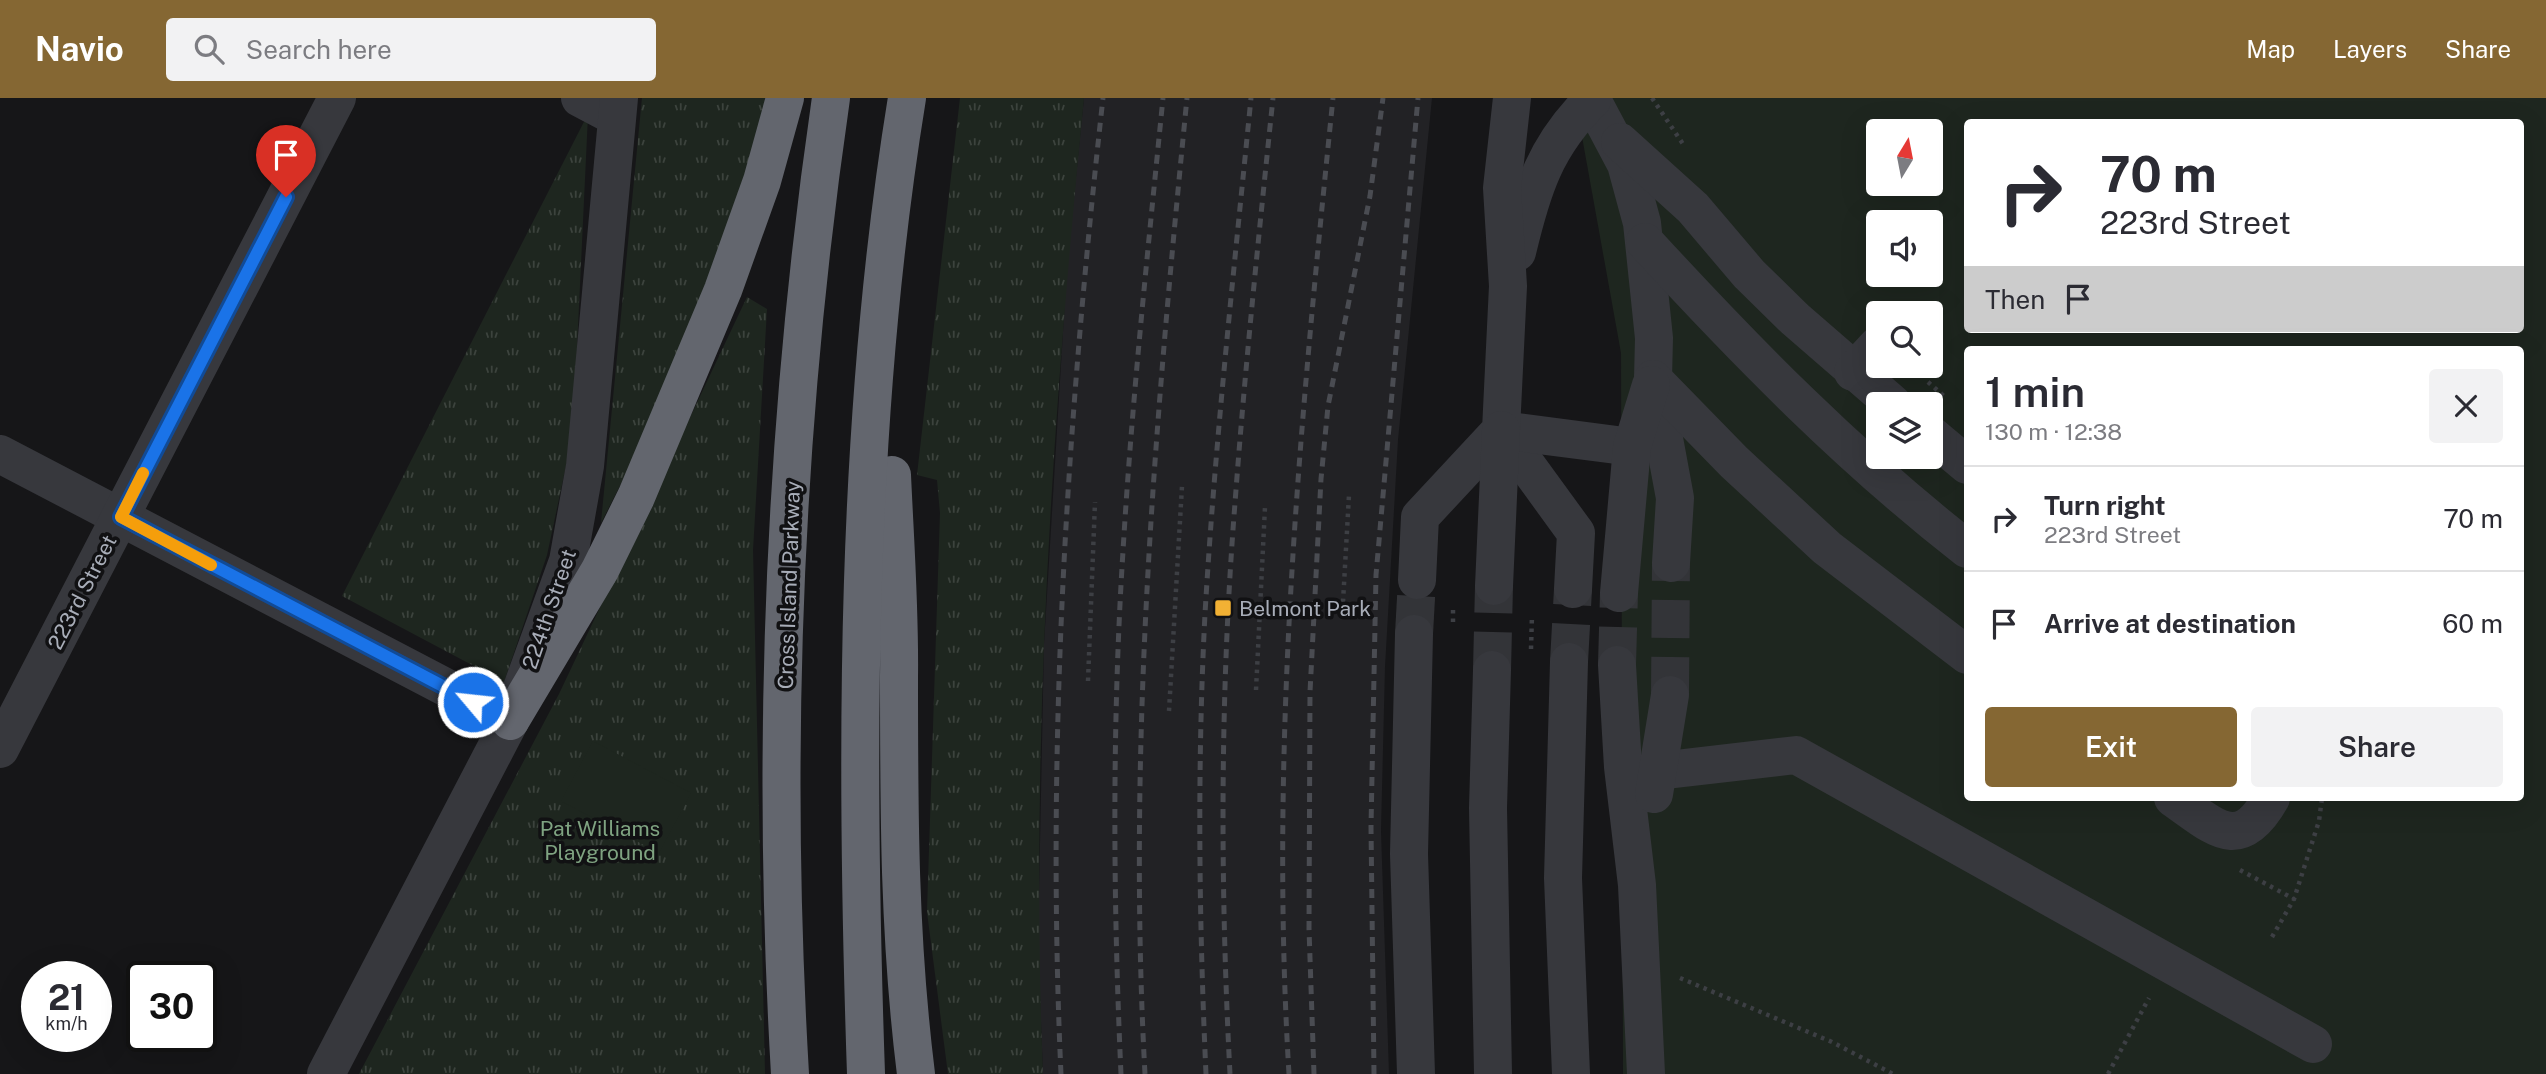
<!DOCTYPE html>
<meta charset="utf-8">
<style>
body{margin:0;font-family:"Public Sans",sans-serif;background:#f2f2f3;color:#2b2b33;height:100vh;display:flex;flex-direction:column;font-size:26px;white-space:nowrap}
*{box-sizing:border-box;margin:0}
p{font-size:23px;color:#7c7c81}
.icon{flex:none;width:38px;height:38px;fill:none;stroke:currentColor;stroke-width:2;stroke-linecap:round;stroke-linejoin:round}
.map{position:relative;flex:1;overflow:hidden}
.panel{position:absolute;left:1964px;top:248px;width:560px;height:455px;display:flex;flex-direction:column;background:#fff;border-radius:7px;box-shadow:0 7px 28px #0002}
.panel>*{flex:none}
.banner{position:absolute;left:1964px;top:21px;width:560px;height:214px;border-radius:7px;box-shadow:0 7px 28px #0002;background:#fff;color:#2b2b33;overflow:hidden}
.needle{width:46px;rotate:10deg}
.tools{position:absolute;left:1866px;top:21px;display:grid;gap:14px}
.tools a{display:grid;place-items:center;width:77px;height:77px;border-radius:7px;background:#fff;box-shadow:0 7px 28px #0002;font-size:35px}
.speed{position:absolute;left:21px;top:863px;display:flex;gap:14px;font-size:35px;font-weight:700;text-align:center}
.speed>*{display:grid;place-content:center;width:91px;height:91px;border-radius:50%;background:#fff;box-shadow:0 7px 28px #0002;line-height:1}
.speed small{font-size:18px;font-weight:400}
.speed .limit{border:4px solid #111;border-radius:10px;background:#fff;color:#111}
.pin{position:absolute;display:grid;place-items:center;width:60px;height:60px;color:#fff;margin:-72px -30px;border-radius:50% 50% 50% 0;rotate:-45deg;box-shadow:0 0 7px #0007}
.pin .icon{rotate:45deg}
.me{position:absolute;width:77px;margin:-38px;rotate:298deg;stroke-linejoin:round;filter:drop-shadow(0 0 5px #0008)}
.turn{display:flex;align-items:center;gap:24px;height:147px;padding:0 21px;font-size:32px}
.turn .icon{width:91px;height:91px;stroke-width:2.5}
.turn b{display:block;font-size:49px;line-height:60px}
.then{display:flex;align-items:center;height:66px;padding:0 21px;background:#0003;gap:14px;font-size:26px}
.round{display:grid;place-items:center;flex:none;width:74px;height:74px;border-radius:7px;background:#f2f2f3}
.overview{display:flex;align-items:center;justify-content:space-between;height:119px;padding:0 21px}
h1{font-size:42px;font-weight:600;line-height:52px}
.action{display:flex;gap:14px;margin-top:auto;padding:14px 21px}
.action a{flex:1;height:80px;border-radius:7px;background:#856733;color:#fff;font-size:28px;font-weight:600;line-height:80px;text-align:center}
.action a+a{background:#f2f2f3;color:#2b2b33}
ul{padding:0;list-style:none}
li{display:flex;align-items:center;gap:21px;height:105px;padding:0 21px;border-top:2px solid #e1e1e2}
li div{flex:1}
li b{display:block;font-size:26px}
li em{font-style:normal}
header{display:flex;align-items:center;gap:42px;box-sizing:border-box;height:98px;padding:0 35px;background:#856733;color:#fff}
header strong{font-size:33px}
nav{display:flex;gap:38px;margin-inline-start:auto;font-size:24px}
.search{width:490px;height:63px;background:#f2f2f3;display:flex;align-items:center;gap:18px;box-sizing:border-box;padding:0 24px;border-radius:7px;color:#7c7c81;font-size:26px}
.map>svg:first-child{display:block}
.built{fill:#222225}
.grass{fill:url(#grass-tufts)}
.garden{fill:#1e261f;fill-rule:evenodd}
.lines{fill:none;stroke-linecap:round;stroke-linejoin:round}
.minor-tunnel{stroke:#333438;stroke-width:38;stroke-dasharray:38 19;stroke-linecap:butt}
.path{stroke:#3d3f44;stroke-width:4.5;stroke-dasharray:3.5 5;stroke-linecap:butt}
.minor{stroke:#37383d;stroke-width:38}
.highway{stroke:#63666e;stroke-width:38}
.rail{stroke:#4a4c52;stroke-width:5;stroke-dasharray:9 7;stroke-linecap:butt}
.route-casing{stroke:#114b97;stroke-width:18}
.route{stroke:#1a73e8;stroke-width:12}
.slow{stroke:#f59e0b;stroke-width:12}
.poi-dot{fill:#f2b134;stroke:#111113;stroke-width:2.5}
.labels{text-anchor:middle;dominant-baseline:central;stroke-width:7;stroke-linejoin:round;paint-order:stroke}
.street-label{font-size:21px;fill:#a8adb8;stroke:#111113}
.poi-label{font-size:21px;fill:#a8adb8;stroke:#111113;text-anchor:start}
.park-label{font-size:21px;fill:#7fa381;stroke:#111113}
</style>
<header>
<strong>Navio</strong>
<div class="search"><svg class="icon" aria-label="search" viewBox="0 0 24 24"><circle cx="10" cy="10" r="6"/><path d="M15 15l6 6"/></svg>Search here</div>
<nav><a>Map</a><a>Layers</a><a>Share</a></nav>
</header>
<div class="map">
<svg width="2546" height="976" viewBox="0 0 2546 976">
<defs>
<pattern id="grass-tufts" width="24" height="20" patternUnits="userSpaceOnUse" patternTransform="scale(1.75)"><rect width="24" height="20" fill="#1e261f"/><path d="M3 7l-1-3M5 7V3M7 7l1-3M15 17l-1-3M17 17v-4M19 17l1-3" fill="none" stroke="#3c433d"/></pattern>
</defs>
<rect width="100%" height="100%" fill="#161618"/>
<path class="built" d="M1084 0H1432L1398 342 1385 569 1381 733 1389 976H1043L1038 846 1044 546 1067 168Z"/>
<g class="grass">
<path d="M642 0H770L689 252 601 425Z"/>
<path d="M960 0H1084C1052 324 1030 651 1043 976H948L927 814 940 415 937 382 917 377Z"/>
<path d="M588 16 573 335 547 457 504 584 342 498Z"/>
<path d="M747 199 767 211 753 452 765 976H359L559 596Z"/>
</g>
<g class="garden">
<path d="M1575 0H2546V976H1623L1621 255ZM1967 24H2520V231H1967ZM1878 33H1930V86H1878ZM1878 124H1930V177H1878ZM1878 215H1930V268H1878ZM1967 252H2520V700H1967ZM1878 306H1930V359H1878Z"/>
<path d="M593 643 691 695 659 755 561 703Z"/>
</g>
<g class="lines">
<g class="minor-tunnel">
<path d="M1414 536 1417 482"/>
<path d="M1569 564 1573 491"/>
<path d="M1617 567 1619 495"/>
<path d="M1492 572 1494 488"/>
<path d="M1670 597 1671 465"/>
</g>
<g class="path">
<path d="M1652 0 1683 46"/>
<path d="M1928 284 1945 299"/>
<path d="M1343 504 1349 397"/>
<path d="M1453 524V511"/>
<path d="M1531 551 1532 517"/>
<path d="M1088 583 1095 404"/>
<path d="M1256 592 1265 409"/>
<path d="M1169 613 1182 388"/>
<path d="M2240 772 2294 801 2319 723 2322 700"/>
<path d="M2272 839 2294 801"/>
<path d="M1680 880 1832 944 1893 976"/>
<path d="M2108 976 2149 900"/>
</g>
<g class="minor">
<path d="M580 0 616 19"/>
<path d="M1591 0 1626 66 1642 125 1654 240 1653 281 1675 400 1671 465"/>
<path d="M1620 44 1693 110 1749 176 1795 221 1893 306"/>
<path d="M1645 144C1746 254 1849 359 1967 451"/>
<path d="M1517 154C1532 91 1545 48 1592 2"/>
<path d="M1853 274 1878 247"/>
<path d="M1653 281 1734 364 1827 450 1967 557"/>
<path d="M1501 332 1576 435 1573 491"/>
<path d="M1501 332 1632 349"/>
<path d="M1930 336 1967 367"/>
<path d="M0 356 510 623"/>
<path d="M1417 482 1420 419 1501 332 1508 188 1502 90 1512 0"/>
<path d="M1494 488 1501 332"/>
<path d="M1619 495 1632 349 1651 287"/>
<path d="M1414 536 1409 756 1416 976"/>
<path d="M1569 564 1563 780 1571 976"/>
<path d="M1617 567 1623 669 1637 787 1646 976"/>
<path d="M1492 572 1488 710 1493 976"/>
<path d="M0 651 337 0"/>
<path d="M1658 673 1796 657 2313 946"/>
<path d="M1654 696 1670 597"/>
<path d="M2173 700C2215 729 2239 757 2271 700"/>
<path d="M326 976 510 623 568 463 585 368 619 0"/>
</g>
<g class="highway">
<path d="M892 377C895 444 900 512 899 579 899 715 899 840 916 976"/>
<path d="M510 623 600 472 636 399 723 192 762 83 785 0"/>
<path d="M790 976C771 651 784 322 831 0"/>
<path d="M866 976C855 654 855 318 907 0"/>
</g>
<g class="rail">
<path d="M1061 976C1046 650 1067 324 1103 0"/>
<path d="M1121 976C1113 802 1112 627 1123 453 1132 302 1148 151 1163 0"/>
<path d="M1145 976C1127 650 1155 324 1187 0"/>
<path d="M1206 976C1199 823 1197 669 1205 516 1215 344 1234 172 1251 0"/>
<path d="M1230 976C1220 786 1220 595 1235 405 1245 270 1259 135 1273 0"/>
<path d="M1289 976C1269 649 1300 325 1333 0"/>
<path d="M1314 976 1309 831 1310 594 1321 381 1328 308 1370 98 1383 0"/>
<path d="M1374 976 1371 729 1376 477 1418 0"/>
</g>
</g>
<g class="lines">
<g class="route-casing">
<path id="route" d="M286 99 121 419 473 604"/>
</g>
<use href="#route" class="route"/>
<path class="slow" d="M143 375 121 419 211 467"/>
</g>
<rect class="poi-dot" x="1214" y="501" width="18" height="18" rx="3.5"/>
<g class="labels">
<g class="street-label">
<text transform="translate(789 487) rotate(-88)">Cross Island Parkway</text>
<text transform="translate(82 494) rotate(-63)">223rd Street</text>
<text transform="translate(549 511) rotate(-71)">224th Street</text>
</g>
<g class="poi-label">
<text x="1239" y="510">Belmont Park</text>
</g>
<g class="park-label">
<text x="600" y="730">Pat Williams<tspan x="600" dy="24">Playground</tspan></text>
</g>
</g>
</svg>
<div class="tools">
<a><svg class="needle" viewBox="-14 -14 28 28"><path d="M0-13l5 13h-10z" fill="#e53935"/><path d="M0 13l5-13h-10z" fill="#7c7c81"/></svg></a>
<a><svg class="icon" aria-label="sound" viewBox="0 0 24 24"><path d="M4 9h4l5-4v14l-5-4H4zM17 9q2 3 0 6"/></svg></a>
<a><svg class="icon" aria-label="search" viewBox="0 0 24 24"><circle cx="10" cy="10" r="6"/><path d="M15 15l6 6"/></svg></a>
<a><svg class="icon" aria-label="layers" viewBox="0 0 24 24"><path d="M12 4l9 5-9 5-9-5zM3 14l9 5 9-5"/></svg></a>
</div>
<div class="speed"><div>21<small>km/h</small></div><div class="limit">30</div></div>
<div class="pin" style="left:286px;top:99px;background:#d93025"><svg class="icon" aria-label="arrive" viewBox="0 0 24 24"><path d="M6 21V4h12l-3 4 3 4H6"/></svg></div>
<svg class="me" style="left:473px;top:604px" viewBox="-20 -20 40 40"><circle r="17" fill="#1a73e8" stroke="#fff" stroke-width="3"/><path d="M0-11L8 9 0 5-8 9z" fill="#fff"/></svg>
<div class="banner">
<div class="turn"><svg class="icon" aria-label="right" viewBox="0 0 24 24"><path d="M7 20v-9h11M14 6l5 5-5 5"/></svg><div><b>70 m</b>223rd Street</div></div>
<div class="then">Then<svg class="icon" aria-label="arrive" viewBox="0 0 24 24"><path d="M6 21V4h12l-3 4 3 4H6"/></svg></div>
</div>
<section class="panel">
<div class="overview"><div><h1>1 min</h1><p>130 m · 12:38</p></div><a class="round"><svg class="icon" aria-label="close" viewBox="0 0 24 24"><path d="M6 6l12 12M18 6L6 18"/></svg></a></div>
<ul>
<li><svg class="icon" aria-label="right" viewBox="0 0 24 24"><path d="M7 20v-9h11M14 6l5 5-5 5"/></svg><div><b>Turn right</b><p>223rd Street</p></div><em>70 m</em></li>
<li><svg class="icon" aria-label="arrive" viewBox="0 0 24 24"><path d="M6 21V4h12l-3 4 3 4H6"/></svg><div><b>Arrive at destination</b></div><em>60 m</em></li>
</ul>
<div class="action"><a>Exit</a><a>Share</a></div>
</section>
</div>
